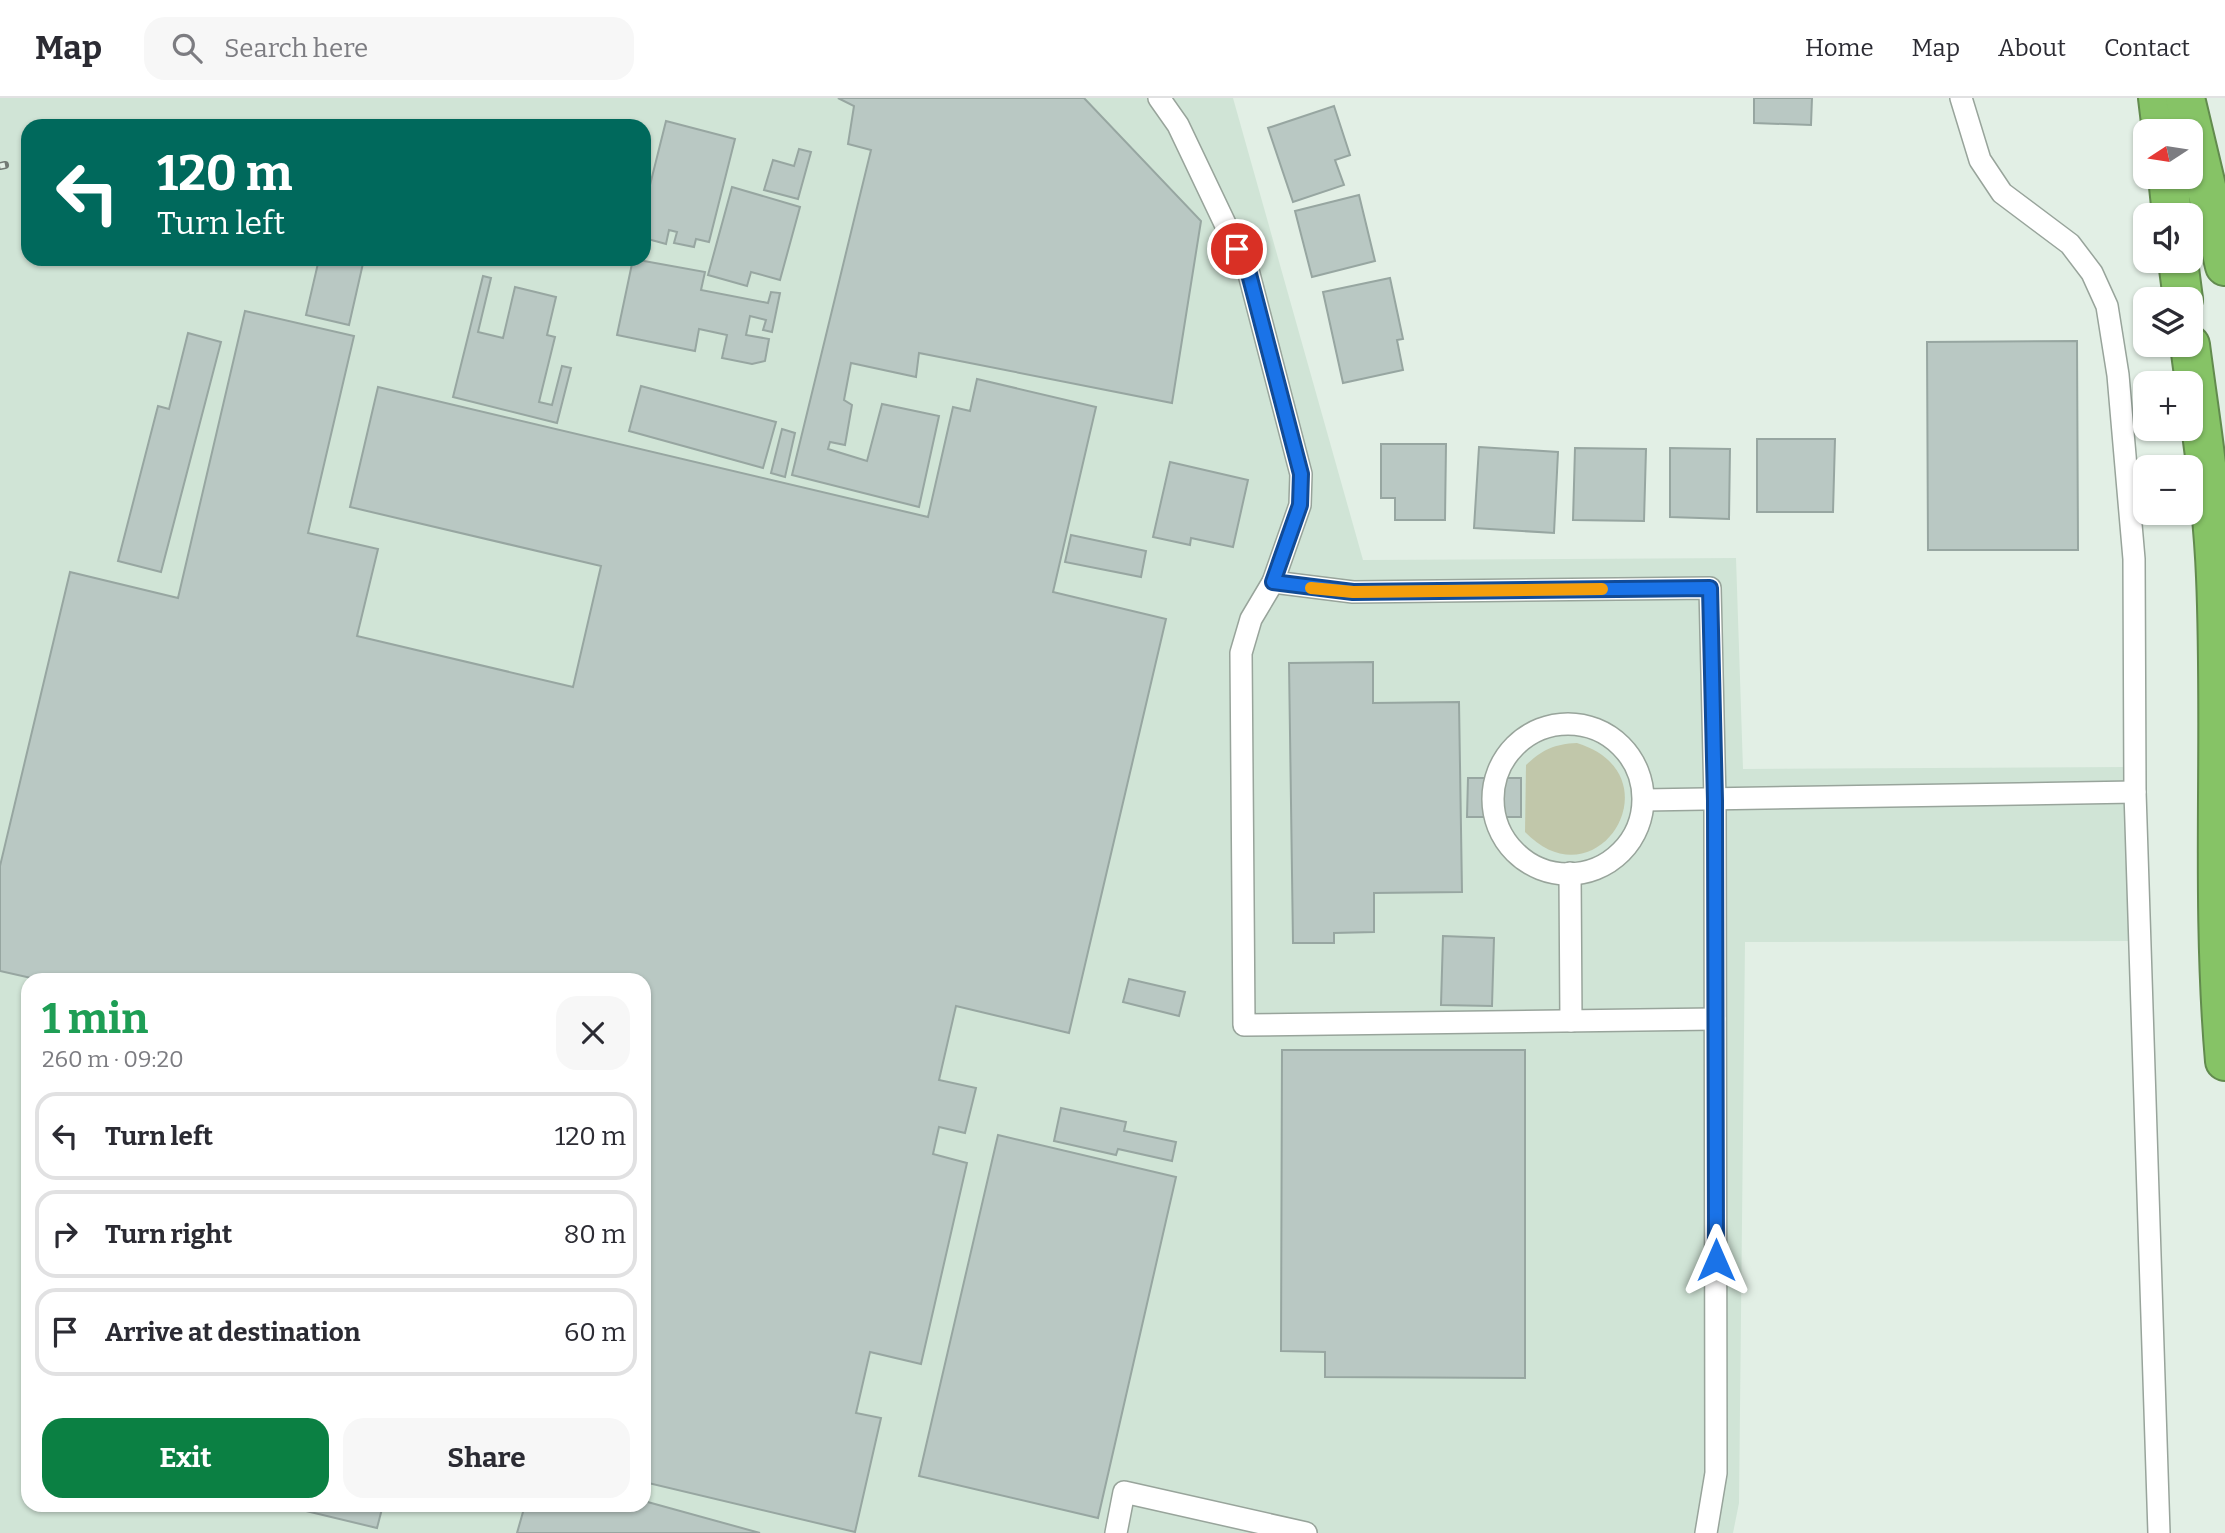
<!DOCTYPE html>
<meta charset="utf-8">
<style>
body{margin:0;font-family:Bitter,serif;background:#f7f7f7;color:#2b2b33;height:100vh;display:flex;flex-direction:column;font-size:26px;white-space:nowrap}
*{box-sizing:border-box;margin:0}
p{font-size:23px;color:#7c7c81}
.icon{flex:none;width:38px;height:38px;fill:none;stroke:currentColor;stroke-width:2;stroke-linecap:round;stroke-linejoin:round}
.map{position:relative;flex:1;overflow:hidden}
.details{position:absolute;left:21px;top:875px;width:630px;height:539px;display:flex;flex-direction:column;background:#fff;border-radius:21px;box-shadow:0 2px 5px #0004}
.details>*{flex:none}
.banner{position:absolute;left:21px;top:21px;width:630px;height:147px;border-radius:21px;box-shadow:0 2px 5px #0004;background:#00695c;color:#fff;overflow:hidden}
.needle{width:46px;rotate:258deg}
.buttons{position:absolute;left:2133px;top:21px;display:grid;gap:14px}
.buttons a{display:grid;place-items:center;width:70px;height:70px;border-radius:14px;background:#fff;box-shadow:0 2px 5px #0004;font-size:35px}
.pin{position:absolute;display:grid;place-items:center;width:60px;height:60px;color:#fff;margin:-30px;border:4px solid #fff;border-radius:50%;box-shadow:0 2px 7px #0007}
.me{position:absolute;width:77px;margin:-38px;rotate:0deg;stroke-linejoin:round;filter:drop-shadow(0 0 5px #0008)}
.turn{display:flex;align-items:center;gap:24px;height:147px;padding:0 21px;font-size:32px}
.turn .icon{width:91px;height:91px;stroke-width:2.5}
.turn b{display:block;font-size:49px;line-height:60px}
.round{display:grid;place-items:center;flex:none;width:74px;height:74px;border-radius:21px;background:#f7f7f7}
.head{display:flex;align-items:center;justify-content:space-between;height:119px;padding:0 21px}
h1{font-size:42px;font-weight:700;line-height:52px;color:#1e9e55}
.action{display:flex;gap:14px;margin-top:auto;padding:14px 21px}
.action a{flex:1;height:80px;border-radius:21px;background:#0b8043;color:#fff;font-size:28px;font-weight:700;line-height:80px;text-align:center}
.action a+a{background:#f7f7f7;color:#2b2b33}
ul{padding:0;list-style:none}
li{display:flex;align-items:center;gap:21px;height:88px;margin:0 14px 10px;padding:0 7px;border:4px solid #e1e1e2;border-radius:21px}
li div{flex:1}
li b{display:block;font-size:26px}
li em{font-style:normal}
header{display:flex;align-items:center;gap:42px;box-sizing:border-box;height:98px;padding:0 35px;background:#fff;border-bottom:2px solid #e1e1e2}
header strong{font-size:33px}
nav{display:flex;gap:38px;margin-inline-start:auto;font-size:24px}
.search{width:490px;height:63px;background:#f7f7f7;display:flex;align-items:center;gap:18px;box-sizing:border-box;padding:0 24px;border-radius:21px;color:#7c7c81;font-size:26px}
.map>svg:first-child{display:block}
.built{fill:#d0e4d6;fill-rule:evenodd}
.green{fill:#c1c7aa}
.building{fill:#b9c8c3;stroke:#97a6a1;stroke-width:2}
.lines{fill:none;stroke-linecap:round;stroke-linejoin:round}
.lane-casing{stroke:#98a49b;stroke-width:24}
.highway-casing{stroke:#628b4e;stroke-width:42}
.lane{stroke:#fff;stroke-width:21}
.highway{stroke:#86c366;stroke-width:38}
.rail-casing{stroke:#727a74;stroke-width:8}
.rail{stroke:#e2efe5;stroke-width:5;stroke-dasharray:16;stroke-linecap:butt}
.route-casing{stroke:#114b97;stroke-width:18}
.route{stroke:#1a73e8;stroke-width:12}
.slow{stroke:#f59e0b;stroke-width:12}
</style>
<header>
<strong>Map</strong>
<div class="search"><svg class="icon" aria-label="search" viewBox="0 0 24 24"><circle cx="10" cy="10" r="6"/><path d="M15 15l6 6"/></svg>Search here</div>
<nav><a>Home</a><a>Map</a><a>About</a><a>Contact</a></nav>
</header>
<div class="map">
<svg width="2225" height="1435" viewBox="0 0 2225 1435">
<rect width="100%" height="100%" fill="#e2efe5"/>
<path class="built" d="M0 0H1233L1363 462 1736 460 1743 671 2126 669 2134 843 1745 844 1739 1405 1733 1435H0ZM28 28H644V161H28ZM28 882H644V1407H28Z"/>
<path class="green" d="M1577 645C1679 677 1597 809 1525 734L1526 667C1542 652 1554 646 1577 645Z"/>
<g class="building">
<path d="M838 0H1084L1201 123 1172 305 919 255 916 279 851 265 844 302 852 307 845 347 830 344 828 351 867 363 882 306 939 318 919 409 792 377 871 52 848 46 854 8Z"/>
<path d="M1754 0H1812L1811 27 1754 25Z"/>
<path d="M1334 8 1350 57 1335 62 1344 87 1293 104 1268 30Z"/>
<path d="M666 23 735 41 709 144 696 141 694 149 674 145 677 134 669 132 666 146 644 140V111Z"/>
<path d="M799 51 811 54 798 101 764 92 773 62 794 68Z"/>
<path d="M732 89 800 109 780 182 751 174 747 188 708 177Z"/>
<path d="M1359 97 1375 163 1312 179 1295 113Z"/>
<path d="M319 161H364L349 227 306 217Z"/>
<path d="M633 161 705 174 701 192 768 205 771 194 780 195 772 234 763 232 766 222 750 218 746 237 769 241 765 263 752 266 722 260 727 237 699 231 695 253 617 237Z"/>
<path d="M483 178 491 180 478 234 503 240 515 189 556 199 547 237 555 239 539 304 552 307 562 268 571 270 557 325 453 299Z"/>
<path d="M1390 180 1403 241 1397 242 1403 272 1343 285 1323 194Z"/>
<path d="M245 213 354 238 308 435 378 451 357 538 573 589 601 468 350 409 378 289 928 419 953 309 970 313 977 281 1096 309 1053 494 1166 521 1069 935 956 908 939 982 976 990 965 1035 939 1029 933 1056 967 1065 921 1266 870 1254 856 1315 881 1320 855 1434 644 1384V882H40L0 873V768L70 474 178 500Z"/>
<path d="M188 235 221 244 161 474 118 463 158 308 169 311Z"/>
<path d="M2077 243 2078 452H1928L1927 244Z"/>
<path d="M641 288 776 324 763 370 629 333Z"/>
<path d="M782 331 795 335 785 379 771 375Z"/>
<path d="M1757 341H1835L1833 414H1757Z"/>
<path d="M1381 346H1446L1445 422H1395V400H1381Z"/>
<path d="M1479 349 1558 354 1554 435 1474 430Z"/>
<path d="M1575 350 1646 351 1644 423 1573 422Z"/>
<path d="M1670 350 1730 351 1729 421 1670 419Z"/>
<path d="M1170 364 1248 382 1233 449 1191 440 1190 447 1153 439Z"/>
<path d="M1071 437 1146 453 1141 479 1065 464Z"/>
<path d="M1373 564V605L1459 604 1462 794 1374 795V834L1334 835V845H1293L1289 565Z"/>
<path d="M1468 680H1521V719H1467Z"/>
<path d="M1443 838 1494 840 1492 908 1441 907Z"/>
<path d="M1129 881 1185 894 1179 918 1123 904Z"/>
<path d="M1282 952H1525V1280L1325 1279V1254L1281 1253Z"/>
<path d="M1061 1010 1126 1024 1124 1033 1176 1044 1172 1063 1118 1051 1116 1057 1054 1043Z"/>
<path d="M998 1037 1176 1079 1098 1420 919 1378Z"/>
<path d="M644 1403 760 1435H517L525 1407H644Z"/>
<path d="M281 1407H383L377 1430Z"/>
</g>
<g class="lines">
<g class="lane-casing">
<g id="lane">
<path d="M1159 0 1178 27 1249 176 1301 376 1300 407 1273 484 1353 494 1710 490 1715 703 1716 1375 1706 1435"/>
<path d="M1961 0 1980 62 2002 95 2070 146 2092 175 2107 208 2118 277 2134 461 2135 694 2159 1435"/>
<path d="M1273 484 1251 521 1241 555 1244 927 1715 921"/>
<circle cx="1568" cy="701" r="75"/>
<path d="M1644 702 2135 694"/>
<path d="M1570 775 1571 923"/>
<path d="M1116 1435 1124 1394 1306 1435"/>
</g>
</g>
<g class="highway-casing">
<g id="highway">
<path d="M2158 0 2162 33"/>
<path d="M2185 0 2225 168"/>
<path d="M2168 79 2172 117"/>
<path d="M2178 163 2183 201"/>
<path d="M2190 247C2200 324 2213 401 2216 479 2223 640 2211 802 2225 963"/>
</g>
</g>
<use href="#lane" class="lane"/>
<use href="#highway" class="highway"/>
<g class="rail-casing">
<path id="rail" d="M0 68 5 67"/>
</g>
<use href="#rail" class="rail"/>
</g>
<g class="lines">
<g class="route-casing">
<path id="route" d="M1237 151 1249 176 1301 376 1300 407 1273 484 1353 494 1710 490 1715 703 1716 1162"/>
</g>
<use href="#route" class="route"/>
<path class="slow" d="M1311 490 1353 494 1602 491"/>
</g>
</svg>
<div class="buttons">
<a><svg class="needle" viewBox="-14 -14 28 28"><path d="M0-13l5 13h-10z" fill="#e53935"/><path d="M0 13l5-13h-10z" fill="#7c7c81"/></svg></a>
<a><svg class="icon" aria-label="sound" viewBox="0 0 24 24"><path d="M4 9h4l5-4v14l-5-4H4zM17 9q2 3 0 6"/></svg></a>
<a><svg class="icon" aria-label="layers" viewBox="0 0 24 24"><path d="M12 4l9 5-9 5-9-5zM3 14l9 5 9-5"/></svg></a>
<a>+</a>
<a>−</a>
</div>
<div class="pin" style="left:1237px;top:151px;background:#d93025"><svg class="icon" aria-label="arrive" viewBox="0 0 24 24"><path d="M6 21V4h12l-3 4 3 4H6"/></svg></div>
<svg class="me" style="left:1716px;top:1162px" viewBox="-20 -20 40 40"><path d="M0-17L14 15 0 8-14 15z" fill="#1a73e8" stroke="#fff" stroke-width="4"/></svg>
<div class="banner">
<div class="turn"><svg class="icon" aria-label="left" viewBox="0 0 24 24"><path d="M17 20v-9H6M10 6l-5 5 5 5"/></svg><div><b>120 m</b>Turn left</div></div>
</div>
<section class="details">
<div class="head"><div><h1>1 min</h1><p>260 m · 09:20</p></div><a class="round"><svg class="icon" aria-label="close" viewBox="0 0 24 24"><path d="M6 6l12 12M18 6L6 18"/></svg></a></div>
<ul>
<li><svg class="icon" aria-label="left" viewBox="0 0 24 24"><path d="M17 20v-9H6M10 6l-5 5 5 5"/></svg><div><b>Turn left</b></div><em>120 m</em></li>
<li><svg class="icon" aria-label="right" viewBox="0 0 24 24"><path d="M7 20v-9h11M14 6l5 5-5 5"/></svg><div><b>Turn right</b></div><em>80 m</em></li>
<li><svg class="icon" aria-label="arrive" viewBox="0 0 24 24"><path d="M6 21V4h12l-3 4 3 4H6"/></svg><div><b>Arrive at destination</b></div><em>60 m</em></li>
</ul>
<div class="action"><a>Exit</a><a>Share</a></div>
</section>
</div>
